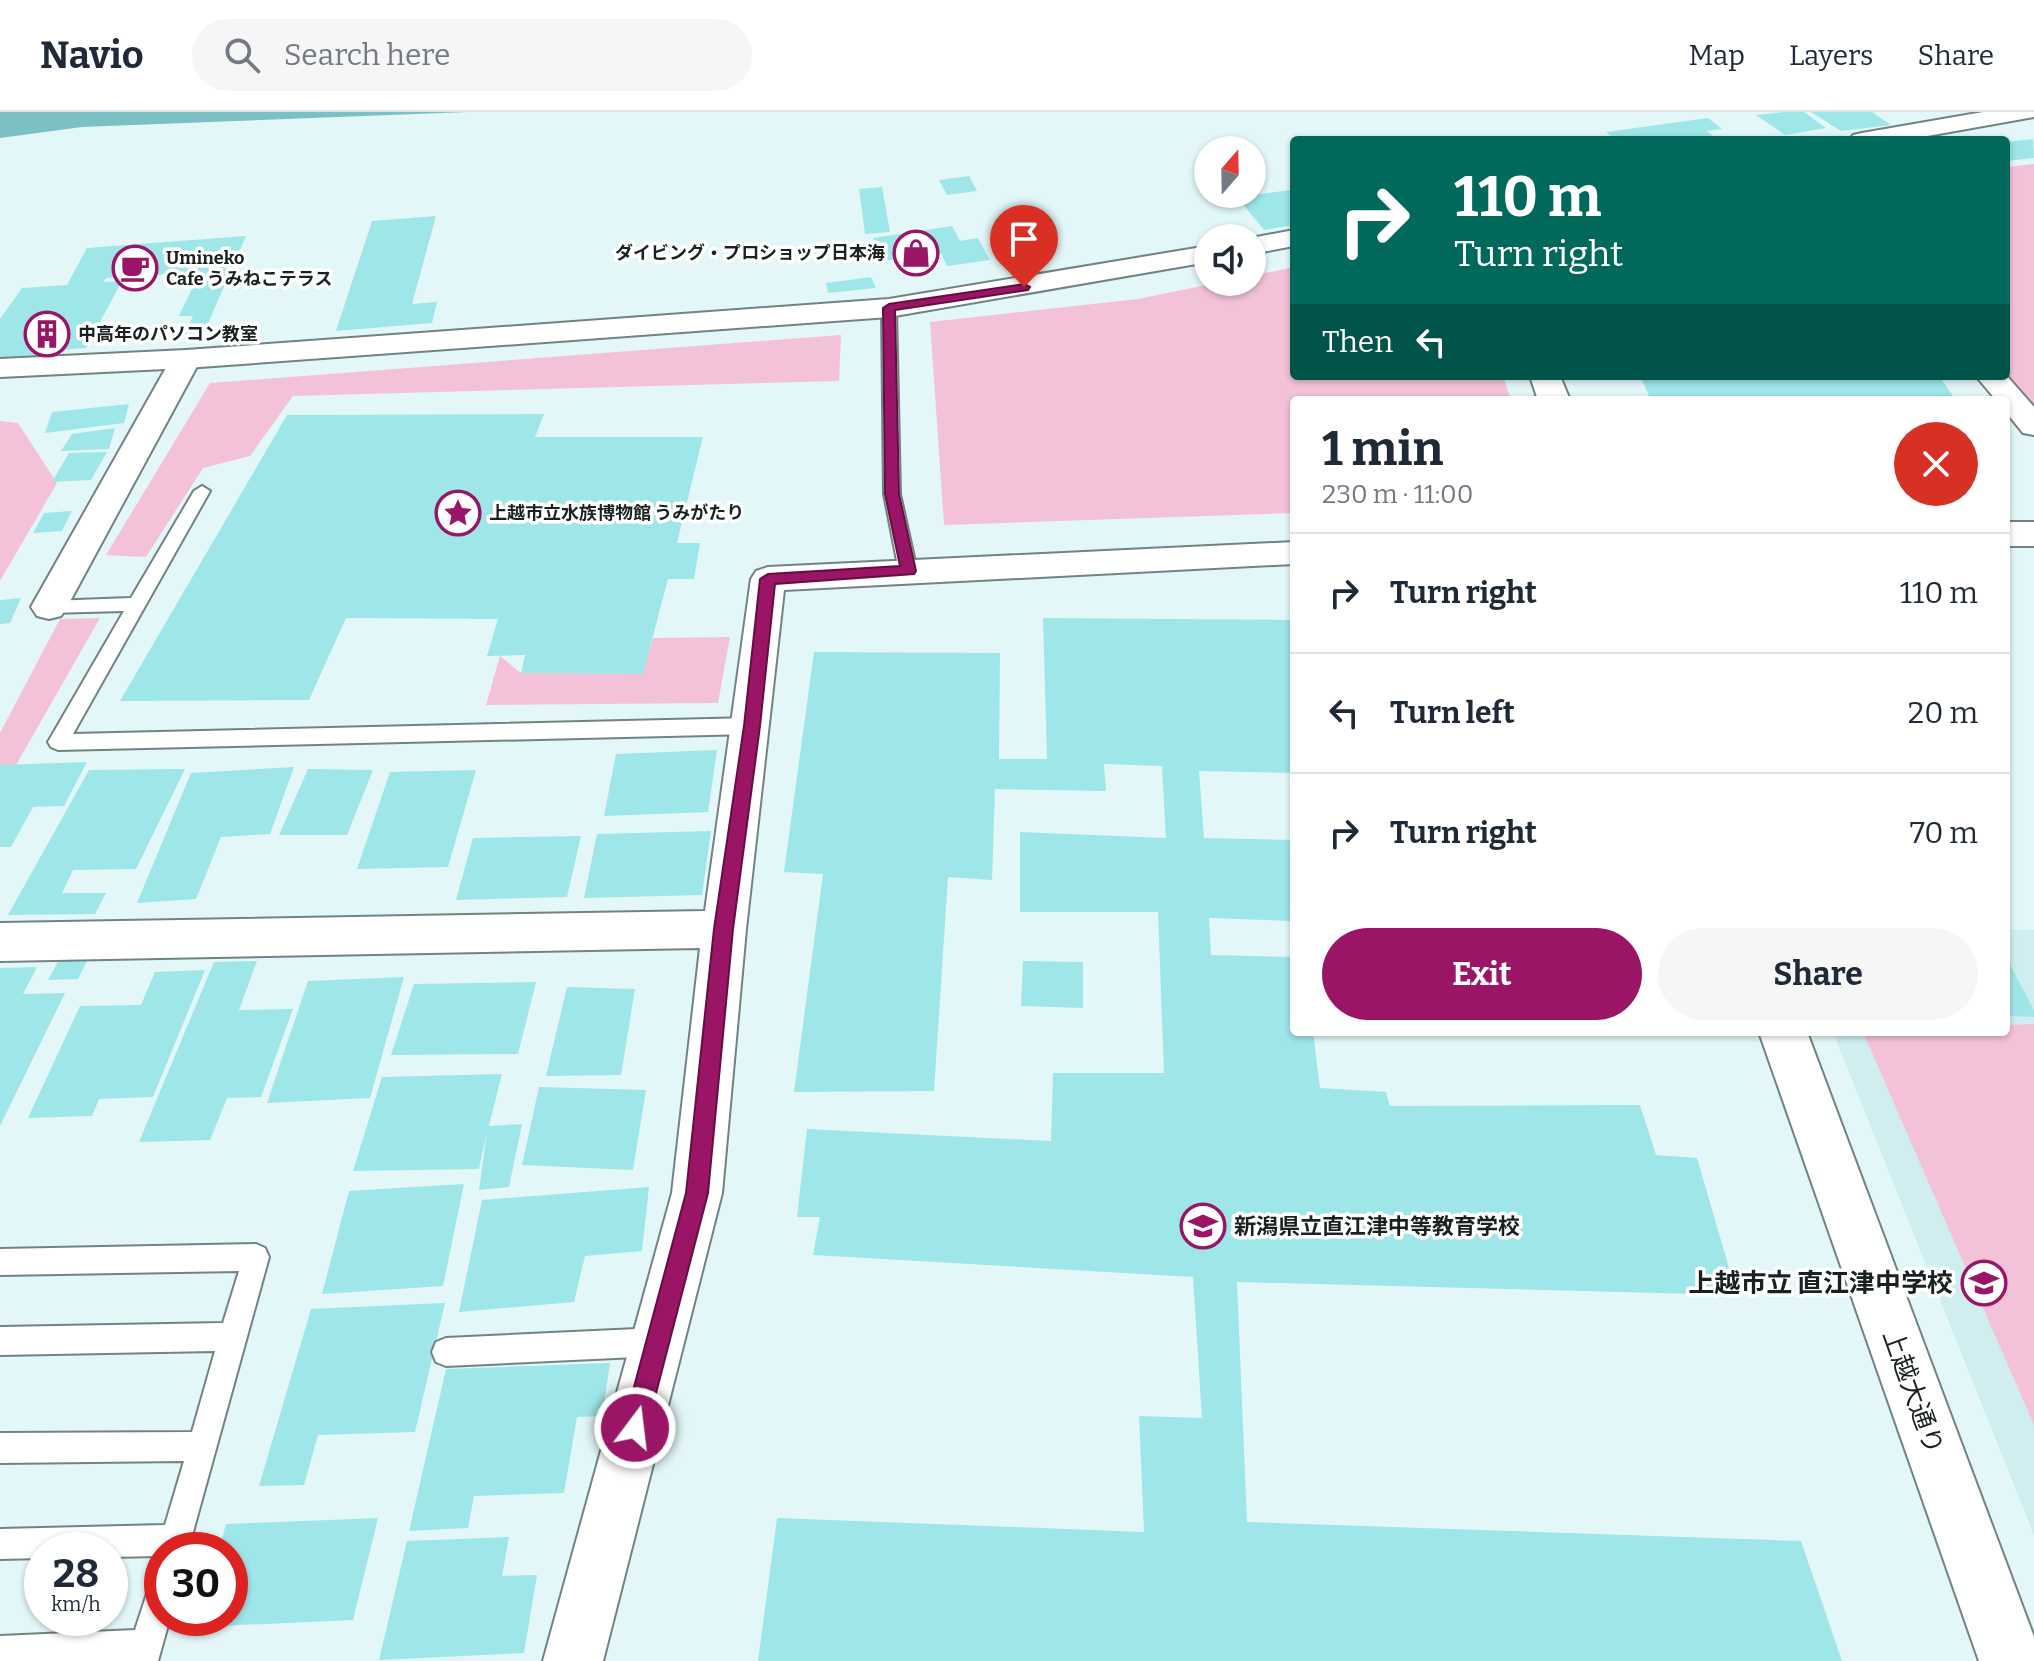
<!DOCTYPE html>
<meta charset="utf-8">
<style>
body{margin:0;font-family:Bitter,"Noto Sans JP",serif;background:#f6f6f7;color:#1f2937;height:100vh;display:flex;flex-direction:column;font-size:30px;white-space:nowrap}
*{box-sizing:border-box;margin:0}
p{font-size:26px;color:#747a83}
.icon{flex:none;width:44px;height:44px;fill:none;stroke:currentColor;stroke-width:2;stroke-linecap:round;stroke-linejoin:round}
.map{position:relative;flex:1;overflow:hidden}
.side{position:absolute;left:1290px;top:284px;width:720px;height:640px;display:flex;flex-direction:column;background:#fff;border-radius:8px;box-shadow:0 2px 6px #0004}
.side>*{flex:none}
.hud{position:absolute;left:1290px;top:24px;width:720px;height:244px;border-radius:8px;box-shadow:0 2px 6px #0004;background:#00695c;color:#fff;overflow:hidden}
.needle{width:52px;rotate:20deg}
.fabs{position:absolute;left:1194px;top:24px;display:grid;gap:16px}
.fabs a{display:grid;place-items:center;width:72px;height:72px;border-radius:50%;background:#fff;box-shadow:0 2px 6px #0004;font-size:40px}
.speed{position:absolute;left:24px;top:1420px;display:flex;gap:16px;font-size:40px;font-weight:700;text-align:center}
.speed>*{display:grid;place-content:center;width:104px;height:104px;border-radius:50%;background:#fff;box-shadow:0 2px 6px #0004;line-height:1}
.speed small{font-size:20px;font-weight:400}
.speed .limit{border:12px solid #d22;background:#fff;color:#111}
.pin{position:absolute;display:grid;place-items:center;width:68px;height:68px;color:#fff;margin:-82px -34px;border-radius:50% 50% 50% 0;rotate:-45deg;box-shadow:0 0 8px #0007}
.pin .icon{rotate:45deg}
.me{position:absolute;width:88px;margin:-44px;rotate:15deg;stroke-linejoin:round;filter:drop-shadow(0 0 6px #0008)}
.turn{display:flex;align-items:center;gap:28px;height:168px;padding:0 32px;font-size:36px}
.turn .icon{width:104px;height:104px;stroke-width:2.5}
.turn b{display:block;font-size:56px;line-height:68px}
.then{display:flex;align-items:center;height:76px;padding:0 32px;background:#0003;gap:16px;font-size:30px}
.round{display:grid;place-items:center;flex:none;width:84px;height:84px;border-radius:42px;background:#f6f6f7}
.headline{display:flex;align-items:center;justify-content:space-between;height:136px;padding:0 32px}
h1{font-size:48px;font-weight:700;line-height:60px}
.cta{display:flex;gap:16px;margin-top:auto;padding:16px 32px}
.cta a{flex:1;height:92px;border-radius:48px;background:#9b1567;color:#fff;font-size:32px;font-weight:700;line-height:92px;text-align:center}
.cta a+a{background:#f6f6f7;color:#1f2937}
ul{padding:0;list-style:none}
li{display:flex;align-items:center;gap:24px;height:120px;padding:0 32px;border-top:2px solid #e0e1e3}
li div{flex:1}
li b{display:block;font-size:30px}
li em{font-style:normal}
header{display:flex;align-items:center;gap:48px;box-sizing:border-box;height:112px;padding:0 40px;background:#fff;border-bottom:2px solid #e0e1e3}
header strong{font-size:38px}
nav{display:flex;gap:44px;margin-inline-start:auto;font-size:28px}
.search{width:560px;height:72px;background:#f6f6f7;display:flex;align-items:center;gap:20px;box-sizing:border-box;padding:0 28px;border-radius:44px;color:#747a83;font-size:30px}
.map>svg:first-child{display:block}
.built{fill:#d0eeef}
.green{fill:#f4c2d8}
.water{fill:#7bc1c4}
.building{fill:#9fe6e9}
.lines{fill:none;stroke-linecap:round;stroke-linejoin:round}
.service-casing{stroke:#718384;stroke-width:4}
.minor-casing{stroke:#718384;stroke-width:4}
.tertiary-casing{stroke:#718384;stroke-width:4}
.service{fill:#fff;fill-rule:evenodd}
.minor{fill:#fff;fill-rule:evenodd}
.tertiary{fill:#fff;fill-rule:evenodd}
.route{fill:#9b1567;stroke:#650e43;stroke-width:2}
.labels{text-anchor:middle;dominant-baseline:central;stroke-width:7;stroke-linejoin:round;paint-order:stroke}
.far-poi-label{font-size:18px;font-weight:bold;fill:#1a2121;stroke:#fff;text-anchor:start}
.poi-label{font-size:22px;font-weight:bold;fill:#1a2121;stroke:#fff;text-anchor:start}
.near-poi-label{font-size:26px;font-weight:bold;fill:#1a2121;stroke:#fff;text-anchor:end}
.near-street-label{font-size:26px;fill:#1a2121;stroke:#fff}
</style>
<header>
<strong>Navio</strong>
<div class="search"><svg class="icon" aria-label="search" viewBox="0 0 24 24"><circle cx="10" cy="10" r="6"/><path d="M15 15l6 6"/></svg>Search here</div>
<nav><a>Map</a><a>Layers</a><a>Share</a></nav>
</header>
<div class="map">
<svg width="2034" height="1549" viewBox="0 0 2034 1549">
<rect width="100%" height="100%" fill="#e3f7f8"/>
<path class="built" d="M2006 817 2034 818V1423L1833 920H2006Z"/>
<g class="green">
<path d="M2034 52V297L2006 264V55Z"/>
<path d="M1294 155V264H1503L1511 288H1294V401L944 413 930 210 1138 187 1221 170H1252V164Z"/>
<path d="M841 223 839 269 293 284 250 344 203 356 146 445 106 443 210 271Z"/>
<path d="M0 309 18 311 57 371 0 469Z"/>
<path d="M100 506 4 674 0 675V621L60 507Z"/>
<path d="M730 525 718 591 486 593 500 544 521 561 642 562 653 526Z"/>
<path d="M2034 912V1313L1863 920H2006V913Z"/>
</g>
<path class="water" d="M0 0H468L82 15 0 26Z"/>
<g class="building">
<path d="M1784 0H1804L1826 16 1785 23 1756 3Z"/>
<path d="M1811 0H1872L1891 13 1841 19Z"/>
<path d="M1708 6 1722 17 1707 19 1718 28H1616L1606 20Z"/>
<path d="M2033 27 2034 46 2006 49V30Z"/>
<path d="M969 64 977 79 947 83 939 68Z"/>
<path d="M882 75 890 120 865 122 859 77Z"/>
<path d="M1291 78 1294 82V113L1264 118 1237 85Z"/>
<path d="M436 104 412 192 437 190 432 211 336 219 372 109Z"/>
<path d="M952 114 960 129 978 126 990 148 947 154 941 141 883 149 873 126Z"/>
<path d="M246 124 203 223H184L193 204H179L200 160 106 166 103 170 122 169 86 236 60 238 53 247 0 248V207L22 176 67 173 87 136Z"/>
<path d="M871 165 876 176 828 181 826 171Z"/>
<path d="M1640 264H1939L1956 288H1651Z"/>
<path d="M129 292 124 311 45 321 52 300Z"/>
<path d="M544 302 535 325H703L677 431H700L694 467H668L643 562 521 561 525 543 487 544 498 507 346 506 309 588 120 589 287 303Z"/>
<path d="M115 316 109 337 61 339 72 322Z"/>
<path d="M107 340 91 368 52 370 69 341Z"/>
<path d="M72 399 62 419 33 421 44 401Z"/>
<path d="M21 486 10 511 0 512V488Z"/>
<path d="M1043 506 1294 508V661L1199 659 1204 726 1294 728V809L1209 806 1211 843 1294 845V920H1313L1320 976 1386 980 1390 994 1640 993 1656 1043 1697 1046 1737 1183 1237 1170 1247 1410 1801 1429 1842 1549H758L777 1406 1144 1420 1139 1304 1202 1306 1193 1165 813 1143 820 1105H797L807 1017 1051 1029 1053 961H1164L1158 800H1020V720L1166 726 1162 654 1104 652 1106 679 995 677 992 768 948 765 934 979 794 980 823 762 784 760 814 540 1000 541 999 647H1047Z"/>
<path d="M717 638 708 700 604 704 616 642Z"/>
<path d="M87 650 64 694 33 695 11 735H0V653Z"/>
<path d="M294 655 270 722 221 725 196 787 137 791 191 661Z"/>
<path d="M185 657 136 757 73 758 62 781H106L95 802 8 803 89 658Z"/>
<path d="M308 657 373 658 347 723H279Z"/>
<path d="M476 658 448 755 357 757 390 660Z"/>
<path d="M711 719 702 783 584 786 597 722Z"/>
<path d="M581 724 567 785 456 788 473 726Z"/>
<path d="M89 845 78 867 48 868 60 846Z"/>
<path d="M2006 845 2034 898V905L2006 904Z"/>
<path d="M257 849 239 898 293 897 261 985 227 986 210 1028 139 1030 214 850Z"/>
<path d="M1023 849 1083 850V896L1021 894Z"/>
<path d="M37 855 23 882 65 881 0 1014V856Z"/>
<path d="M205 858 153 985 99 987 92 1004 28 1006 80 894 141 893 155 860Z"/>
<path d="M404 865 370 986 267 991 308 869Z"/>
<path d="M536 870 518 942 391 943 414 872Z"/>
<path d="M567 875 635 877 621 963 546 964Z"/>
<path d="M502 962 489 1014 522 1012 509 1075 479 1078 487 1020 479 1057 353 1059 382 965Z"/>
<path d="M539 975 646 978 633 1058 522 1053Z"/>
<path d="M464 1072 443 1174 322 1182 349 1079Z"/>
<path d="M649 1075 642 1139 585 1144 574 1190 459 1200 482 1088Z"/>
<path d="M445 1191 415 1320 318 1323 304 1373 259 1374 311 1197Z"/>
<path d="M610 1251 602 1304 577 1305 564 1381 474 1384 468 1416 409 1419 446 1257Z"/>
<path d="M378 1406 353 1508 196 1515 198 1506H230V1438H219L226 1412Z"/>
<path d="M509 1425 502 1464 537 1463 524 1541 379 1548 407 1429Z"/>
</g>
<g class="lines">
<g class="service-casing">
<g id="service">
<path d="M889 192 896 196 900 382 917 459 908 465 899 459 884 382 882 196Z"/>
<path d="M202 374 210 379 73 622 752 606 759 609 762 614 759 619 752 622 58 638 51 635 48 630 124 499 49 501 40 495 49 489 131 486 194 379Z"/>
<path d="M256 1132 265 1136 269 1145 188 1438H162V1448L160 1444 110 1445V1438H42V1446L0 1447V1417L165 1413 184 1349 0 1351V1321L192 1320 215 1239 0 1243V1215L223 1211 239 1159 0 1163V1137Z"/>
<path d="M658 1216 668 1220 672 1230 668 1240 658 1244 446 1254 436 1250 432 1240 436 1230 446 1226Z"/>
<path d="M162 1464V1506H170L158 1549H0V1524L135 1518 151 1469Z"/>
</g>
</g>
<g class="minor-casing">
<g id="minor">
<path d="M186 238 196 241 201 247 67 495 61 504 49 507 37 504 31 495 171 247 176 241Z"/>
<path d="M2006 263 2034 295V323L2023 321 2006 300V288H1996L1976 264Z"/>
<path d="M1294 430V452L784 478 746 817 722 1081 603 1549H543L672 1081 700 836 0 849V811L705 799 751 467 756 459 768 455Z"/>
</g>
</g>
<g class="tertiary-casing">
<g id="tertiary">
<path d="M1983 0H2034V5L1905 28H1850L1853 23 1862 21Z"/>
<path d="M1294 118V134L1252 142 1251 126Z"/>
<path d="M1208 134V150L889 205 186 256 0 265V247L186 238 889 187Z"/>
<path d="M1530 264H1560L1570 288H1538Z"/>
<rect x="2006" y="410" width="28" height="24"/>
<path d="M1759 920H1807L2034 1525V1549H1979Z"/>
</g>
</g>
<use href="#service" class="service"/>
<use href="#minor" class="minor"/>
<use href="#tertiary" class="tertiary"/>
</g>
<path class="route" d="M1024 172 1030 175 1028 178 895 198 899 382 916 459 914 462 775 472 760 614 733 817 708 1081 647 1316 643 1325 635 1328 626 1325 623 1316 686 1081 714 817 744 614 760 467 768 462 900 454 885 382 883 196 889 192Z"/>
<defs>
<g id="shop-ring" transform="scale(2.3)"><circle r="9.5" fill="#fff" stroke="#9b1567" stroke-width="1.5"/><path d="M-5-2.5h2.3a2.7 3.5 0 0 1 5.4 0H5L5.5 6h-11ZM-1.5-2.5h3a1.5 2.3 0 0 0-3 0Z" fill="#9b1567"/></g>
<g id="cafe-ring" transform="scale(2.3)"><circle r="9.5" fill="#fff" stroke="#9b1567" stroke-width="1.5"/><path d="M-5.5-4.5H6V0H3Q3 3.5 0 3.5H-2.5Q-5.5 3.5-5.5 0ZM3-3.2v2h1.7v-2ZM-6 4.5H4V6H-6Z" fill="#9b1567"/></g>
<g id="building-ring" transform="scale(2.3)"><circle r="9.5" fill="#fff" stroke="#9b1567" stroke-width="1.5"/><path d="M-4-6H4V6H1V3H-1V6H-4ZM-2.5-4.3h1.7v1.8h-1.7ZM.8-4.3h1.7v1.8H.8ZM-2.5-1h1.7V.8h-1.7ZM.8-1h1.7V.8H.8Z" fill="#9b1567"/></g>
<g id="sight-ring" transform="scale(2.3)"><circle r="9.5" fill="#fff" stroke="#9b1567" stroke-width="1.5"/><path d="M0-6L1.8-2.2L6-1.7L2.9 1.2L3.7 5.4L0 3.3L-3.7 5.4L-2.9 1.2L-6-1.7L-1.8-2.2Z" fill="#9b1567"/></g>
<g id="school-ring" transform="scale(2.3)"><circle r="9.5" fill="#fff" stroke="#9b1567" stroke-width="1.5"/><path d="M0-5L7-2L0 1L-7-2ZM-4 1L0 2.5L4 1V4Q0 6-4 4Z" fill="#9b1567"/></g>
</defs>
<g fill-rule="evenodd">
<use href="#shop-ring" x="916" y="141"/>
<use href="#cafe-ring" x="135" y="156"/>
<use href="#building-ring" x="47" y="222"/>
<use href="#sight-ring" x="458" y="401"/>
<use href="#school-ring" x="1203" y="1114"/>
<use href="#school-ring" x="1984" y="1171"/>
</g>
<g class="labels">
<g class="far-poi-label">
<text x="885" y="141" text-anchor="end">ダイビング・プロショップ日本海</text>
<text x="166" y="146">Umineko<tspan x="166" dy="21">Cafe うみねこテラス</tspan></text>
<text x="78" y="222">中高年のパソコン教室</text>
<text x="489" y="401">上越市立水族博物館 うみがたり</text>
</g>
<g class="poi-label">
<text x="1234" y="1114">新潟県立直江津中等教育学校</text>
</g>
<g class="near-poi-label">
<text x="1953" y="1171">上越市立 直江津中学校</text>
</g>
<g class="near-street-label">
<text transform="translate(1913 1280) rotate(70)">上越大通り</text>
</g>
</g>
</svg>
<div class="fabs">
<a><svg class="needle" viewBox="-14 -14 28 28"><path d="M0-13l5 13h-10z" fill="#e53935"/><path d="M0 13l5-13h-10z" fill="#747a83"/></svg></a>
<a><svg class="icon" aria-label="sound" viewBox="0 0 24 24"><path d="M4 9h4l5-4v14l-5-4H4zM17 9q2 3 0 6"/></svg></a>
</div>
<div class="speed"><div>28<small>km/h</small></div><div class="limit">30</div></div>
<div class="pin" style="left:1024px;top:175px;background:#d93025"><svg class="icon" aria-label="arrive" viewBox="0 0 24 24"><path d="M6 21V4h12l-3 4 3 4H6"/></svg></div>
<svg class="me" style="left:635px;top:1316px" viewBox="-20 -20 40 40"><circle r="17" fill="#9b1567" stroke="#fff" stroke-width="3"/><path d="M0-11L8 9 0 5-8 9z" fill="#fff"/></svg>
<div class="hud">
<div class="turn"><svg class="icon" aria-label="right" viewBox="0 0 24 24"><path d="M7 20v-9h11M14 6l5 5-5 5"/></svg><div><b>110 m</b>Turn right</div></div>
<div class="then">Then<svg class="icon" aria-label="left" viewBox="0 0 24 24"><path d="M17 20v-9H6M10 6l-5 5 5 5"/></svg></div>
</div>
<section class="side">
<div class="headline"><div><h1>1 min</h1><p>230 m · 11:00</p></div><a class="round" style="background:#d93025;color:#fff"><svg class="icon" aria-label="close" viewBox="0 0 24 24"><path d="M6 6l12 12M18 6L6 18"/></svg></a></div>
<ul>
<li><svg class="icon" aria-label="right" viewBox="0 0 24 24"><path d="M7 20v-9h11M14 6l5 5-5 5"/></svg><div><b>Turn right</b></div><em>110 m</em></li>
<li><svg class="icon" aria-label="left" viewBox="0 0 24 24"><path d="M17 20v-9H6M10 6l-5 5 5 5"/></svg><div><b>Turn left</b></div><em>20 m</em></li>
<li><svg class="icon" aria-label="right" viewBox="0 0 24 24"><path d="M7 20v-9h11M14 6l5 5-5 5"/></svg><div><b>Turn right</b></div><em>70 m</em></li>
</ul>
<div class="cta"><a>Exit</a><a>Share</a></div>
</section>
</div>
